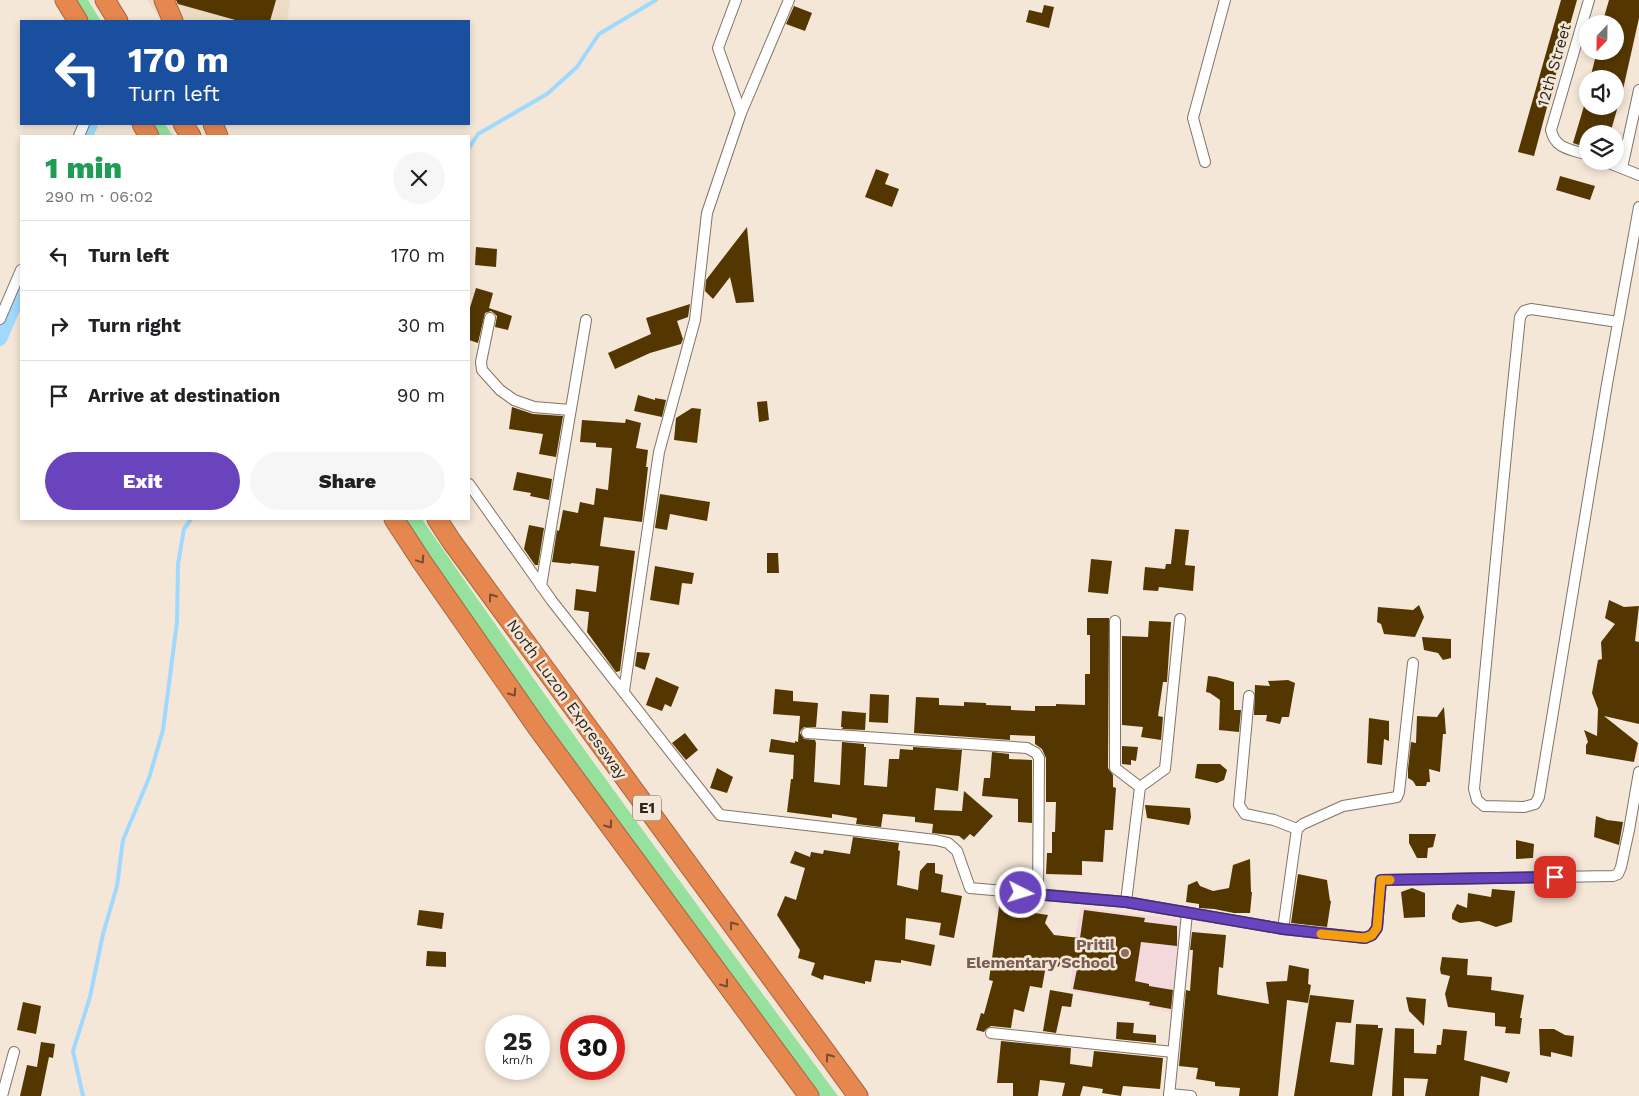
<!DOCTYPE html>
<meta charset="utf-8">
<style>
body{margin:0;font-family:"Work Sans",sans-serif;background:#f6f6f6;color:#202124;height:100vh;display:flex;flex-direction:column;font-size:19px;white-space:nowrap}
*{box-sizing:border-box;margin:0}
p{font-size:16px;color:#757577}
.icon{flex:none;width:28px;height:28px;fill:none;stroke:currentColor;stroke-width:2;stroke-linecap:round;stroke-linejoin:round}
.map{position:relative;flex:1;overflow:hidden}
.side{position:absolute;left:20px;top:135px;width:450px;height:385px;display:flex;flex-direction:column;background:#fff;border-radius:0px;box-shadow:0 2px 8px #0003}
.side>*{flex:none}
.banner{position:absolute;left:20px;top:20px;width:450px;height:105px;border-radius:0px;box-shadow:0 2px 8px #0003;background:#1a4fa0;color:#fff;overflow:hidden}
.needle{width:32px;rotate:202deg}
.controls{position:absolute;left:1579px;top:15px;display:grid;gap:10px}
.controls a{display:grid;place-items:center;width:45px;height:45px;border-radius:50%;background:#fff;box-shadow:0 2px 8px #0003;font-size:25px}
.speed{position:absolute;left:485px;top:1015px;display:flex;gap:10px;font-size:25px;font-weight:700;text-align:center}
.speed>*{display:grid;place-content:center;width:65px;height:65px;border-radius:50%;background:#fff;box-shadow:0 2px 8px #0003;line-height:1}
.speed small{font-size:12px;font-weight:400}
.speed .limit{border:8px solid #d22;background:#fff;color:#111}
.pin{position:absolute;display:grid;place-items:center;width:42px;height:42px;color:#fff;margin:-21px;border-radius:10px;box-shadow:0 2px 8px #0006}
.me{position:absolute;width:55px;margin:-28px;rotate:95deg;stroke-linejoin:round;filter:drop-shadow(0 0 4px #0008)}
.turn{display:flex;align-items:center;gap:18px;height:105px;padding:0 25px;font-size:22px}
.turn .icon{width:65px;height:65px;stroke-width:2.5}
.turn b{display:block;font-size:35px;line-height:42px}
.round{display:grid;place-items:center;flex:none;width:52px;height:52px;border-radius:26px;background:#f6f6f6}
.head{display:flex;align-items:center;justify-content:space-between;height:85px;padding:0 25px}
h1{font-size:30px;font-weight:800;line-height:38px;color:#1e9e55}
.button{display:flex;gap:10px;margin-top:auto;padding:10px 25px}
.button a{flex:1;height:58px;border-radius:30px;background:#6944bd;color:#fff;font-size:20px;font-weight:800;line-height:58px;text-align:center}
.button a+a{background:#f6f6f6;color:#202124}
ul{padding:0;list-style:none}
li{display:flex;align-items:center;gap:15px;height:70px;padding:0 25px;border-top:1px solid #e0e0e0}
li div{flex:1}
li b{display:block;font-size:19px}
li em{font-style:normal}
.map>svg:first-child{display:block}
.built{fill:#eddbc4}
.education{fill:#f3d8dc}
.green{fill:#97e19e}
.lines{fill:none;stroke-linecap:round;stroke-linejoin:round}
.stream{stroke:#a0d9fe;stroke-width:4}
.canal{stroke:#a0d9fe;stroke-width:14}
.building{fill:#543700}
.street-casing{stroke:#807466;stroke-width:12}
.highway-casing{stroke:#a5653f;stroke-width:21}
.street{stroke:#fff;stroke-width:10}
.highway{stroke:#e68750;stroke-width:19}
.oneway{stroke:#764d33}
.route-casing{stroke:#442c7b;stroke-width:12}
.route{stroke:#6944bd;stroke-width:9}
.slow{stroke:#f59e0b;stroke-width:9}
.education-dot{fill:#8d6e63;stroke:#f5e7d7;stroke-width:2}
.labels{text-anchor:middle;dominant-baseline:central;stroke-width:5;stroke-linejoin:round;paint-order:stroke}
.shield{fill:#f5e7d7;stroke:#686057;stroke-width:1}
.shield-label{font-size:15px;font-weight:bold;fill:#2b2620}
.street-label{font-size:16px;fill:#2b2620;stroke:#f5e7d7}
.education-label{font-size:16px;font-weight:bold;fill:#785e54;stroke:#f5e7d7;text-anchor:end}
</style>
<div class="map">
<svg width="1639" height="1096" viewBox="0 0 1639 1096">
<rect width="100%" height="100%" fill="#f5e7d7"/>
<path class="built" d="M147 0H290L287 21H161Z"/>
<path class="education" d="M1081 907 1181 920 1172 1013 1148 1008 1147 1003 1070 991 1075 937Z"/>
<g class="green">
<path d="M71 0H88L101 21H84Z"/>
<path d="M148 124H165L173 136H156Z"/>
<path d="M403 519H422C556 714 697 905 838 1096H820C678 905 537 715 403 519Z"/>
</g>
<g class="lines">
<g class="stream">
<path d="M469 148 478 134 547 94 577 67 599 34 656 0"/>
<path d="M83 1096 73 1051 90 997 103 934 117 886 123 840 149 778 163 730 177 622 178 564 184 529 191 519"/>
</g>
<g class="canal">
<path d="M86 136 91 124"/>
<path d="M0 339 21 291"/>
</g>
</g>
<g class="building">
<path d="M176 0H276L270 21H239L178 4Z"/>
<path d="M1561 0H1577L1554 81 1534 156 1518 152Z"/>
<path d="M1609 0H1639V18L1620 103 1615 102V79H1590L1597 51H1615V24H1602Z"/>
<path d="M1044 5 1054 7 1049 28 1026 22 1029 10 1042 13Z"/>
<path d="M794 6 812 13 805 31 786 24Z"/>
<path d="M1584 106H1618L1610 134H1588V148L1573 143Z"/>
<path d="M876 169 889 174 885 184 899 189 892 207 865 197Z"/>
<path d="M1560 176 1595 186 1590 200 1556 190Z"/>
<path d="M747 227 754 302 736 303 730 277 713 299 705 291 706 280Z"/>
<path d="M476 247 497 249 496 267 475 265Z"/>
<path d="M476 288 493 293 489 308 512 316 508 330 495 327 497 316 494 313 491 311 485 313 478 343 469 340V311Z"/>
<path d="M690 304 688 317 677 321 683 339 681 344 650 353 615 369 608 353 651 334 646 318Z"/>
<path d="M638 395 655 400V398L666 400 662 417 634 411Z"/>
<path d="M767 401 769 420 759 422 757 402Z"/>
<path d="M512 407 533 414 563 416 556 457 539 454 543 434 509 429Z"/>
<path d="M692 408 701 409 697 443 674 440 676 418Z"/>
<path d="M626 419 641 423 636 448 648 450 646 467H648L642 522 604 517 600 546 635 551 620 671 616 672 587 632 589 612 574 610 576 589 596 592 599 566 571 563V564L552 562 557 530 559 531 563 510 578 513 580 502 594 505 596 488 608 490 612 448 596 447V443L580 442 582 420 625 423Z"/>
<path d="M517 472 552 479 549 500 530 496 531 493 513 490Z"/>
<path d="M660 494 710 502 707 521 670 514 667 530 655 528Z"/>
<path d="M529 525 544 528 538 565H535L524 549Z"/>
<path d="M1175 529 1189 530 1185 565 1195 566 1193 591 1159 587 1158 591 1143 590 1145 567 1165 569 1166 564H1171Z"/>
<path d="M767 553H778L779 573H767Z"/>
<path d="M1091 559 1112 561 1108 594 1088 592Z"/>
<path d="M655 566 694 573 692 584 682 583 679 605 650 600Z"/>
<path d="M1609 600 1624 607 1639 606 1635 641 1639 642V724L1604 716 1638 743 1634 762 1586 754V745L1588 742 1584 730 1597 736 1598 709 1592 693 1598 660 1602 659 1601 642 1615 624 1605 618Z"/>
<path d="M1419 605 1424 617 1415 637 1384 634 1381 624 1377 622 1378 607 1413 610Z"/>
<path d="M1087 618H1109L1108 768 1113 775V787L1116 788 1113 830H1105L1103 862 1082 861V875L1046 874 1047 853H1052V832H1055L1056 802H1046V758L1042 749 1035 744V736L1010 735V740L914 733 916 697 939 698V705L964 706V702L986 703V705L1011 706V710L1035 711V706H1056V704L1085 705V674H1090V635H1087Z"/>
<path d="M1149 621 1171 622 1167 682H1163L1158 716 1163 717 1161 740 1141 737 1143 727 1122 725V636L1148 637Z"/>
<path d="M1422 637 1451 639V658L1443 660 1438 653 1424 650Z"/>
<path d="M637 652 650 653 645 670 635 666Z"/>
<path d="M1208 676 1216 677 1234 682V710H1241L1239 732 1219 730 1220 700 1210 693 1206 692Z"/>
<path d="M656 677 679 687 671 707 665 704 662 711 646 705Z"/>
<path d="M1288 680 1295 683 1289 717H1282L1280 724 1266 721 1267 715H1254L1255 685 1270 686 1268 681Z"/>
<path d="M775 689 793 691V701L818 703 816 727H804L801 730 800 733 804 739 815 740 816 743 814 782 840 785 842 742 864 744V747H866L864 785 887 787 889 759H899L900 749 913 750V747L962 750 958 791 936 788 934 810 962 811 964 791 993 816 974 837 970 834 964 840 959 836 932 833 933 824 915 822V817L883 814 881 827 856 824 857 818 832 814V818L787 812 791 779H793L794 755 769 752 771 739 795 743V741L798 742 800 716 773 714Z"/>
<path d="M870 694 889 695 888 723 869 722Z"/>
<path d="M1444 707 1446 734H1443L1440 772 1429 769 1430 782H1427L1426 786H1416L1413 781 1408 778V769L1411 742 1416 743 1417 716 1437 717Z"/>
<path d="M842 711 866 713 865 730 842 729 843 727H841Z"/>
<path d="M1369 718 1389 721V741L1384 739 1382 765 1367 763Z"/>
<path d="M685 733 698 750 686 760 672 743Z"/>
<path d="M1122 746 1138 747 1136 761 1131 760V765L1122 764Z"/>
<path d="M992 752 1009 754V759L1032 760V823L1018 822V799L982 796 984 778H990Z"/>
<path d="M1197 764H1220L1227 770 1224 780 1217 783 1195 778Z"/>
<path d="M717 768 733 777 727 793 710 788Z"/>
<path d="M1145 805 1190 808 1191 817 1189 825 1147 818Z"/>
<path d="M1596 816 1607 820 1623 822 1619 845 1594 837Z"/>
<path d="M1409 834H1436L1433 847 1428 848 1427 858H1417L1409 843Z"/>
<path d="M853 837 899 843 898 850 900 851 897 885 918 890 920 871 927 863H935V873L943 875 941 892 962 896 954 938 939 935 941 923 906 918 905 939 935 945 931 966 901 960V963L875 960 871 982 865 981V984L824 975 823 980 811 975 815 963 798 958 800 950 777 915 785 896 796 900 805 868 790 863 795 851 810 857 811 852 823 854 824 850 850 854Z"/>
<path d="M1516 840 1534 844 1533 858 1516 859Z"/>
<path d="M1250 859 1251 892H1252L1250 913H1234L1214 909 1199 908V904L1186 902 1188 885 1197 881 1200 886 1213 891 1229 888 1233 865Z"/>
<path d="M1298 874 1327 880 1330 901H1331L1327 927 1291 923Z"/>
<path d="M1412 888 1425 893V917L1404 918 1401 892Z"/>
<path d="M1492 889 1515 891 1512 922 1496 927 1479 921 1460 923 1452 919V914L1457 904 1467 908 1468 893 1491 897Z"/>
<path d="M1000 900 1015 902 1014 910 1048 915 1045 923 1054 935 1080 938 1084 910 1145 918 1144 922 1177 926V946L1141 942 1135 981 1149 984V986L1173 990 1171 1009 1149 1005 1150 1002 1073 989 1077 969 1046 965 1042 988 1030 986 1024 1012 1014 1009 1011 1028 991 1026 986 1029 984 1032 976 1030 981 1013 984 1014 993 981 989 980Z"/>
<path d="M419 910 444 913 442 929 417 925Z"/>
<path d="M1192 932 1226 935 1223 968 1219 967 1217 994 1219 995 1269 1004 1266 982 1287 981 1289 965 1309 969 1308 984 1311 985 1308 1003 1287 1000 1278 1096H1239L1240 1088 1215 1086V1082L1196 1079 1198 1068 1179 1066 1186 990 1190 991 1193 950H1190Z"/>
<path d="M427 951 446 952V967L426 966Z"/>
<path d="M1442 957 1468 959 1467 975 1492 977 1491 990 1524 995 1520 1018H1522L1520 1034 1505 1033 1506 1027 1495 1026V1013L1448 1007 1445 994 1450 976 1441 974 1440 969Z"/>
<path d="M1050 990 1073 994 1071 1007 1062 1006 1056 1033 1043 1031Z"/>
<path d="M1310 995 1354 1000 1351 1023 1336 1022 1330 1062 1354 1065 1356 1024 1378 1025V1028H1383L1372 1096H1294Z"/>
<path d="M1406 997 1426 999 1424 1026 1409 1011Z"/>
<path d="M23 1002 41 1006 36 1034 17 1030Z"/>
<path d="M1117 1022 1134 1023 1133 1033 1156 1035V1043L1116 1039Z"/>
<path d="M1395 1028 1414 1029V1053L1436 1054 1437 1045H1441L1443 1029 1467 1031 1464 1060 1510 1072 1507 1083 1481 1076 1479 1096H1425L1428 1079 1404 1078V1096H1392Z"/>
<path d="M1539 1029H1554L1565 1035 1574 1036 1572 1057 1551 1052V1057L1540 1055Z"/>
<path d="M1001 1041 1071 1048 1070 1064 1092 1067 1094 1051 1163 1058 1160 1089 1123 1086 1121 1096 1102 1093 1103 1089 1083 1086 1080 1096H1062L1065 1083 1040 1080 1038 1096H1013V1083H997Z"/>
<path d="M41 1042 55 1044 53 1058 49 1057 41 1096H20L27 1065 37 1067Z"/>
</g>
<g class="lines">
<g class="street-casing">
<g id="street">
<path d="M736 0 718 48 741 113"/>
<path d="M79 136 84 124"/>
<path d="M1588 155C1570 149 1555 149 1551 130L1589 0"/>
<path d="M1604 161 1639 175"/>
<path d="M1205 162 1193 118 1225 0"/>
<path d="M1622 168 1639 90"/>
<path d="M490 318 481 362 482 370 500 390 514 400 534 407 570 410"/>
<path d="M0 319 21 270"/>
<path d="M1618 322 1531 309 1524 311 1520 317 1509 423 1474 789 1477 800 1484 806 1524 807 1535 804 1539 797 1607 384 1639 207"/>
<path d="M469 484 552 601 720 815 936 840 948 843 957 851 970 888 1126 902 1283 929 1365 938 1372 935 1377 928 1381 880 1613 876 1618 874 1621 867 1629 830 1639 772"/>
<path d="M541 586 586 320"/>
<path d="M1115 621V768L1140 787"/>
<path d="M624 691 659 452 695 320 707 213 741 113 789 0"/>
<path d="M1249 696 1239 805 1245 814 1274 820 1297 829"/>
<path d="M807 733 1027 748 1036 753 1039 758 1038 894"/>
<path d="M1126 902 1140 787 1165 769 1180 619"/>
<path d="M1283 929 1297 829 1303 824 1343 806 1397 797 1399 792 1413 663"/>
<path d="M991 1033 1173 1052"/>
<path d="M1169 1094 1191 1096"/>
<path d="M2 1096 14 1052"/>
<path d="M1169 1096 1187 913"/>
</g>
</g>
<g class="highway-casing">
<g id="highway">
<path d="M65 0 78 21"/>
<path d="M105 0 118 21"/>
<path d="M164 0 173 21"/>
<path d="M142 124 149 136"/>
<path d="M183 124 191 136"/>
<path d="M213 124 218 136"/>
<path d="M394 519 422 562 537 727 809 1096"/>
<path d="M437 519 452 542 858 1096"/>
</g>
</g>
<use href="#street" class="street"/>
<use href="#highway" class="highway"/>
</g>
<defs><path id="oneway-chevron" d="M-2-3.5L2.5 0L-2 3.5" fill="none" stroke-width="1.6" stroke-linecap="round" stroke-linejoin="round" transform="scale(1.25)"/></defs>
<g class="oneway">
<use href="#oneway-chevron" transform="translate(421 560) rotate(56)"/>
<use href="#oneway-chevron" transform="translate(492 597) rotate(-126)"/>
<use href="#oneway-chevron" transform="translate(513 693) rotate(55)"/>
<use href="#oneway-chevron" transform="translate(609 825) rotate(54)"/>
<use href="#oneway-chevron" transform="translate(733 925) rotate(-126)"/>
<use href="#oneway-chevron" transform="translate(725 984) rotate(54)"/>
<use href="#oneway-chevron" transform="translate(829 1057) rotate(-126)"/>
</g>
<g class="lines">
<g class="route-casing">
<path id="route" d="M1021 893 1126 902 1283 929 1365 938 1372 935 1377 928 1381 880 1555 877"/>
</g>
<use href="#route" class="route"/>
<path class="slow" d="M1321 934 1365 938 1372 935 1377 928 1381 880H1390"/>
</g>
<circle class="education-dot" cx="1125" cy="953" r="5"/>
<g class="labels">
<rect class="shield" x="633" y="795.5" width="28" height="25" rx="4"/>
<g class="shield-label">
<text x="647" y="808">E1</text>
</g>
<g class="street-label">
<text transform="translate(1554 65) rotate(-74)">12th Street</text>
<text transform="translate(567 699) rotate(54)">North Luzon Expressway</text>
</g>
<g class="education-label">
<text x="1115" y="944">Pritil<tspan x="1115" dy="18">Elementary School</tspan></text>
</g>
</g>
</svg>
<div class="controls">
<a><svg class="needle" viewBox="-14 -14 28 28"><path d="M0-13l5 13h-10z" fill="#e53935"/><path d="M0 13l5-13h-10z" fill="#757577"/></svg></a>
<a><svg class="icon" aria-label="sound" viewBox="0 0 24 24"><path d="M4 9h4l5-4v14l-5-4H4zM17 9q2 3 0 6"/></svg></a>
<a><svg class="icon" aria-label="layers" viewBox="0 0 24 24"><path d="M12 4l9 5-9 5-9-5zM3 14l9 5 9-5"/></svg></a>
</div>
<div class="speed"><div>25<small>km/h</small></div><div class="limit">30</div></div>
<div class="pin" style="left:1555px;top:877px;background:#d93025"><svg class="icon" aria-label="arrive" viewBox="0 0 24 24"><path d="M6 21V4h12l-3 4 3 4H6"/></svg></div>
<svg class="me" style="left:1021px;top:893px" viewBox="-20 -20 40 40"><circle r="17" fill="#6944bd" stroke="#fff" stroke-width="3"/><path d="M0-11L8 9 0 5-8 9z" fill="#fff"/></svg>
<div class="banner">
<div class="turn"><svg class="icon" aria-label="left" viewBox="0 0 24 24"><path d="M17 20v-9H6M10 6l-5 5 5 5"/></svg><div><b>170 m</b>Turn left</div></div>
</div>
<section class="side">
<div class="head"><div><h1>1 min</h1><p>290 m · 06:02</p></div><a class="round"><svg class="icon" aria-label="close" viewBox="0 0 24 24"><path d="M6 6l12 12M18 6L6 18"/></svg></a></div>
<ul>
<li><svg class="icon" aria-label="left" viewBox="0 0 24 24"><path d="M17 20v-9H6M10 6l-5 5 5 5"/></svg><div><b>Turn left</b></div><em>170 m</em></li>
<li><svg class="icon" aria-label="right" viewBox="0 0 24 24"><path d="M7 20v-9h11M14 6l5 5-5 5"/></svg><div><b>Turn right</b></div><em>30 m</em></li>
<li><svg class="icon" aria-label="arrive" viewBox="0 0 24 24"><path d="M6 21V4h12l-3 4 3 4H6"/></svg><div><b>Arrive at destination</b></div><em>90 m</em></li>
</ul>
<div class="button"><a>Exit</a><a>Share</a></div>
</section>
</div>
